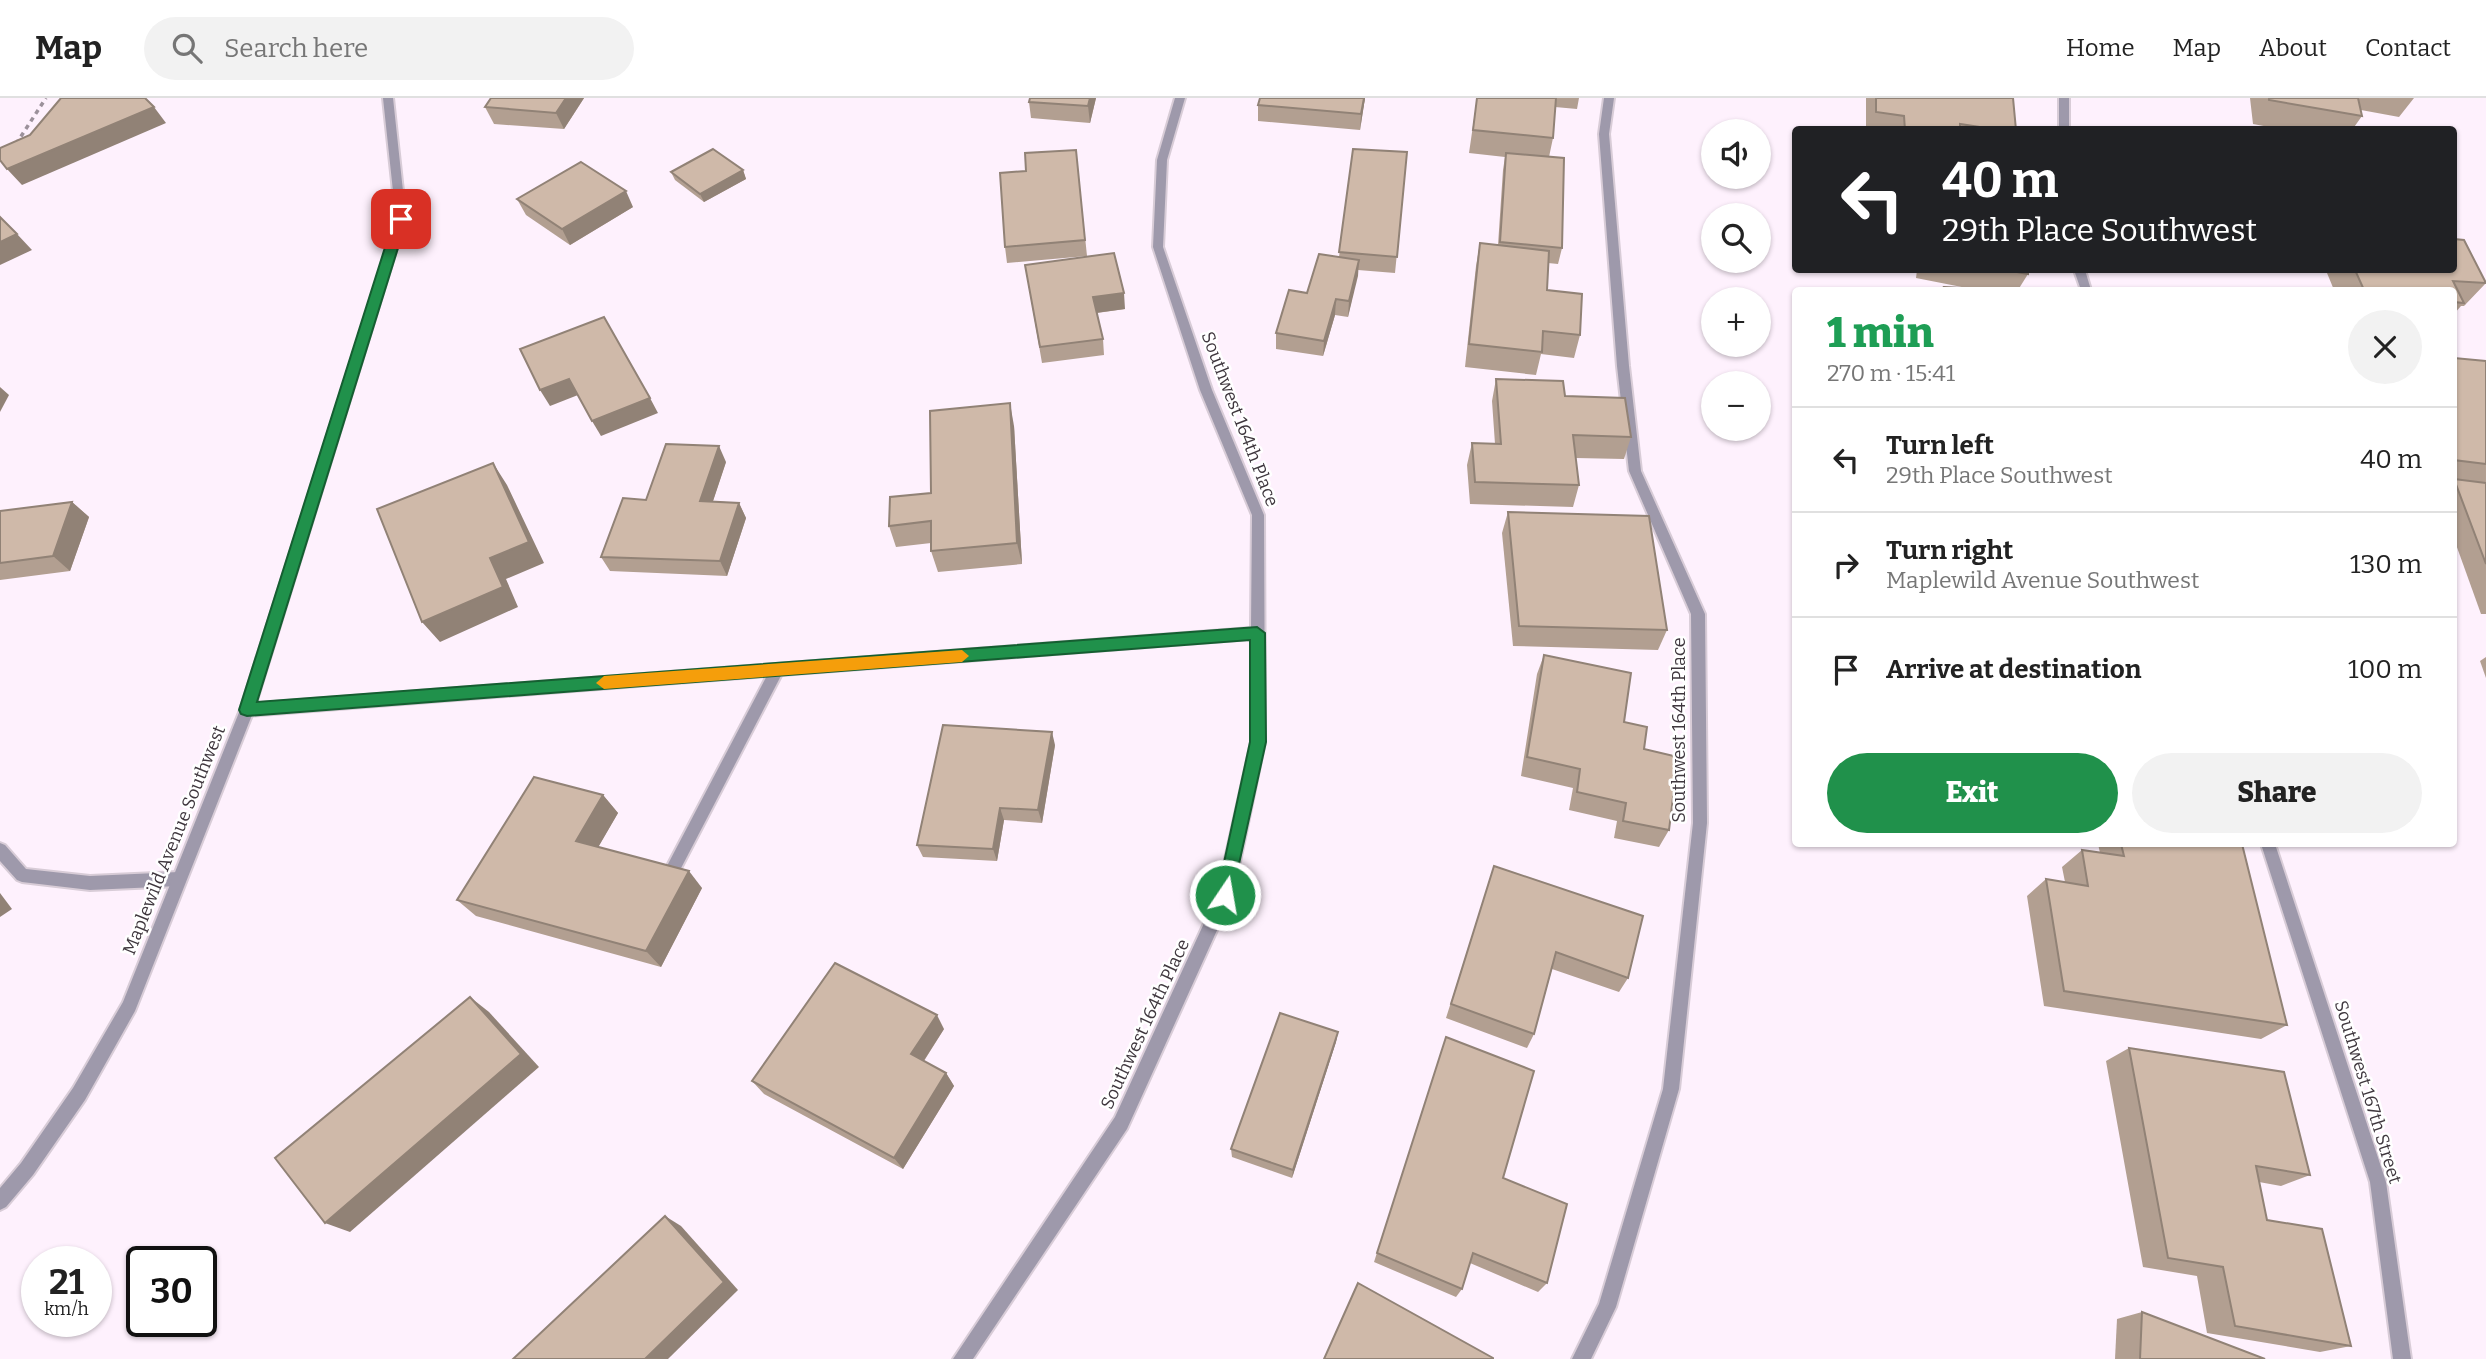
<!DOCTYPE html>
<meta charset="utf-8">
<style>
body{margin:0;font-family:Bitter,serif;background:#f2f2f2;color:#222;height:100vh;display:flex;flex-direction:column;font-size:26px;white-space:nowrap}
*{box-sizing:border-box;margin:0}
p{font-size:23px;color:#767676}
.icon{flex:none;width:38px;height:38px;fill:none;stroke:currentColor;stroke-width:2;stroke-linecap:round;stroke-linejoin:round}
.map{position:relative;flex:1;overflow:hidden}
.sheet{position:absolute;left:1792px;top:189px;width:665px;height:560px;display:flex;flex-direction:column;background:#fff;border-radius:7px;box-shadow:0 2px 5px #0004}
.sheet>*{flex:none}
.guide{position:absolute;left:1792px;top:28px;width:665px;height:147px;border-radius:7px;box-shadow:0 2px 5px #0004;background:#202124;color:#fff;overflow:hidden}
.tools{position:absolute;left:1701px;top:21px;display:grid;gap:14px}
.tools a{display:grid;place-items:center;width:70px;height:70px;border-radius:50%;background:#fff;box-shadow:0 2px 5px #0004;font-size:35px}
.speed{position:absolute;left:21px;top:1148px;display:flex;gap:14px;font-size:35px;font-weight:700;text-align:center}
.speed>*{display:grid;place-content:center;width:91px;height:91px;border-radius:50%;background:#fff;box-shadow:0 2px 5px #0004;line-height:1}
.speed small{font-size:18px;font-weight:400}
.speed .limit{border:4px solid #111;border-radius:10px;background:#fff;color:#111}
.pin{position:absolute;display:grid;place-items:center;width:60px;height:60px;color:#fff;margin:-30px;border-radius:14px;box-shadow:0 4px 10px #0006}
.me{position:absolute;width:77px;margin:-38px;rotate:12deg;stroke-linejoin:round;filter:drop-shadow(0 0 5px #0008)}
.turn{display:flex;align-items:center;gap:24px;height:147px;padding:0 35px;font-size:32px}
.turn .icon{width:91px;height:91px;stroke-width:2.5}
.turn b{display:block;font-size:49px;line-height:60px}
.round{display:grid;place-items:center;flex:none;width:74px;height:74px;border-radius:37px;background:#f2f2f2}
.summary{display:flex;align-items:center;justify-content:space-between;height:119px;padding:0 35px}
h1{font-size:42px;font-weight:800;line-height:52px;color:#1e9e55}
.primary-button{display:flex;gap:14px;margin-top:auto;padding:14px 35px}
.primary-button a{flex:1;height:80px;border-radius:42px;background:#20914b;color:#fff;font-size:28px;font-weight:800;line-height:80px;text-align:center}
.primary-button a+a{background:#f2f2f2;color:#222}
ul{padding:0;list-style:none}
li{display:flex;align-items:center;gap:21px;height:105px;padding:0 35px;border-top:2px solid #e0e0e0}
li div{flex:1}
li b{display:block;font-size:26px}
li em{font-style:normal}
header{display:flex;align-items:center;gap:42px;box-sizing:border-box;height:98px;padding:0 35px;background:#fff;border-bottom:2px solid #e0e0e0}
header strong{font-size:33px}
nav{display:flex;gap:38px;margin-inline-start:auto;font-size:24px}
.search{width:490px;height:63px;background:#f2f2f2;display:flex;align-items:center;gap:18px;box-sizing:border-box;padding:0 24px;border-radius:38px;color:#767676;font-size:26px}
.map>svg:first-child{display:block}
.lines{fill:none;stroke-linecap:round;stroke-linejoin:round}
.service-casing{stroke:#d8ccd7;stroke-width:4}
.minor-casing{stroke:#d8ccd7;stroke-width:4}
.tertiary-casing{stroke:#d8ccd7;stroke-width:4}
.path{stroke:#9c919b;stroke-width:3.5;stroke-dasharray:4.5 4.5;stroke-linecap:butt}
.service{fill:#9e99ab;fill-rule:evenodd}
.minor{fill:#9e99ab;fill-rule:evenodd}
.tertiary{fill:#9e99ab;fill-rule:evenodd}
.wall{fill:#b29f91}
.shaded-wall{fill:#918276}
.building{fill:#cfb9a9;stroke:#918276;stroke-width:2}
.route{fill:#20914b;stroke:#155e31;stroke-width:2}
.slow{fill:#f59e0b}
.labels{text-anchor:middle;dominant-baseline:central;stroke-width:5;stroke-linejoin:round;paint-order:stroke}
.street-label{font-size:18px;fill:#3f373e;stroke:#fff}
</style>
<header>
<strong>Map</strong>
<div class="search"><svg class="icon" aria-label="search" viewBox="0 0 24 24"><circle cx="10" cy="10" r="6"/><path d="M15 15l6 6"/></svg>Search here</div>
<nav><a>Home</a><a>Map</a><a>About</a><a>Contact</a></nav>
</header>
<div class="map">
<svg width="2486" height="1261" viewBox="0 0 2486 1261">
<rect width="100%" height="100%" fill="#fef1fd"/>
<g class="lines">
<g class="service-casing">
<g id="service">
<path d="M1604 0H1614L1609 36 1629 268 1641 373 1705 516 1707 725 1679 991 1616 1209 1591 1261H1572L1599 1206 1663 991 1693 725 1691 516 1629 373 1617 268 1599 36Z"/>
<path d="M777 566 782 568 784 572 678 776 673 778 668 776 666 771 668 766 772 568Z"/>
<path d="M0 745 5 747 26 771 90 778 179 774 184 776 186 781 184 786 179 788 90 792 22 784 17 782 0 763Z"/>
</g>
</g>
<g class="minor-casing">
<g id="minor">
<path d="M1175 0H1185L1167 62 1163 149 1212 292 1264 417 1265 644 1233 797 1127 1031 973 1261H953L1115 1019 1217 797 1251 644V541L247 618 242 616 240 612 242 608 247 606 1251 530 1252 417 1200 292 1153 149 1157 62Z"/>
<rect x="2059" y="0" width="10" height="32"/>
<path d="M2074 172H2085L2091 192H2081Z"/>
<path d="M2261 746H2275L2386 1084 2411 1261H2393L2370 1084Z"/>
</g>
</g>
<g class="tertiary-casing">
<path id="tertiary" d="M383 0H393L406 121 254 612 135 913 85 1002 33 1077 6 1109 0 1112V1090L21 1065 73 990 123 904 240 612 396 121Z"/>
</g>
<path class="path" d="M16 46 46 0"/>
<use href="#service" class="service"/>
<use href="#minor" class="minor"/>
<use href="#tertiary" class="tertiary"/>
</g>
<g class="wall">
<path d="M491 0H584L564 31 494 26 485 9Z"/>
<path d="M1030 0H1096L1090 25 1031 20 1029 4Z"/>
<path d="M1365 0 1360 32 1258 23V7Z"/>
<path d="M1477 0H1579L1577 11 1555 9 1553 40 1549 59 1562 150 1558 166 1548 165 1547 192 1580 237 1574 260 1541 256 1536 277 1465 269 1476 168 1480 145 1498 147 1503 72 1505 59 1469 55Z"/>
<path d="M1866 0H2013L2016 32H1866Z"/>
<path d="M2250 0H2414L2399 19 2361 12 2362 18 2352 32H2285L2253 26Z"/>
<path d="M1353 51 1407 54 1395 175 1358 172 1348 219 1335 217 1323 258 1276 251V235L1307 195 1339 159Z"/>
<path d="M1076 52 1087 158 1007 165 1005 149 1026 73Z"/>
<path d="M743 72 746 81 704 104 675 82 671 74Z"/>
<path d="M517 101 633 109 570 147 526 117Z"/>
<path d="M1025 167 1125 211 1097 215 1103 241 1104 257 1042 265Z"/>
<path d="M1917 172H2028V176L2018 192H1942L1944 189 1972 191 1916 180Z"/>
<path d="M2295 172H2454L2486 185 2464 208H2461L2454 216V192H2334L2327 175 2296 173Z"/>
<path d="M2454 260 2486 263V516H2481L2454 441Z"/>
<path d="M1496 281 1565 298 1631 339 1624 361 1576 360 1579 387 1573 409 1470 406 1467 367 1472 345 1495 346 1492 303Z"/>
<path d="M1014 328 1022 466 938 474 931 453V445L896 449 889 428Z"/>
<path d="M726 364 713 403 739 405 746 420 727 478 610 473 601 459 646 402Z"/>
<path d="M72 404 89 419 70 473 0 482V413Z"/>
<path d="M1508 414 1667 532 1658 552 1513 548 1502 435Z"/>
<path d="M1544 557 1624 624 1644 651 1669 732 1659 749 1614 740 1617 723 1569 712 1573 690 1521 678 1537 576Z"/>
<path d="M2486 559V580L2480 563Z"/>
<path d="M1055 647 1042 725 1004 722 997 763 923 759 917 747Z"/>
<path d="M603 697 618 715 598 749 702 790 661 869 476 818 457 802Z"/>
<path d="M2098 746H2242L2287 927 2261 941 2044 908 2027 798 2046 781 2065 784 2062 769 2082 752 2100 755Z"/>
<path d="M1494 768 1628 880 1619 894 1552 871 1534 936 1527 950 1446 920Z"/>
<path d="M944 931 924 963 946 975 954 988 903 1071 764 996 752 983Z"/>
<path d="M1338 934 1336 944 1292 1080 1232 1059 1231 1051Z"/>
<path d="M1446 939 1547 1185 1538 1194 1470 1165 1462 1191 1456 1199 1374 1164Z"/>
<path d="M2129 950 2310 1077 2281 1088 2259 1084 2267 1122 2351 1248 2320 1254 2207 1235 2197 1178 2143 1169 2106 963Z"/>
<path d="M2142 1214 2265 1261H2115L2117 1221Z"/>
</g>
<g class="shaded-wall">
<path d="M566 0H584L564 31 556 15Z"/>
<path d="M1090 0H1096L1090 25 1088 8Z"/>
<path d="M1364 0H1365L1360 32 1361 16Z"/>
<path d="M154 9 166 25 22 87 7 71Z"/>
<path d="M743 72 746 81 704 104 700 96Z"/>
<path d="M626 93 633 109 570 147 562 131Z"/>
<path d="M17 136 32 152 0 167V144Z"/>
<path d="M1359 162 1358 178 1348 219 1349 203Z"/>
<path d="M1124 195 1125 211 1095 215 1093 199Z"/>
<path d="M1336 201 1335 217 1323 258 1324 243Z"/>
<path d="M569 281 578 297 550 308 540 292Z"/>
<path d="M0 289 9 297 0 314Z"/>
<path d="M650 300 658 315 601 338 592 323Z"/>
<path d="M1010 305 1014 328 1022 466 1017 445Z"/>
<path d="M719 348 726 364 708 418 700 403Z"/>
<path d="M493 365 507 387 544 465 506 481 518 509 440 544 422 524 490 460Z"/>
<path d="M72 404 89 419 70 473 53 458Z"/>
<path d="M739 405 746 420 727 478 720 463Z"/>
<path d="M1052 634 1055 647 1042 725 1038 712Z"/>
<path d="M603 697 618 715 592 760 576 743Z"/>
<path d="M1000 710 1004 722 997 763 993 751Z"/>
<path d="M689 773 702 790 661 869 646 853Z"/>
<path d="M0 795 12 811 0 819Z"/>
<path d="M470 899 489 914 539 969 350 1134 325 1125Z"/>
<path d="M937 917 944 931 919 970 911 956Z"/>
<path d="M1338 934 1336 944 1292 1080 1293 1072Z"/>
<path d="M946 975 954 988 903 1071 894 1060Z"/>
<path d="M665 1118 681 1128 738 1192 668 1261H645Z"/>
</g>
<g class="building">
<path d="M61 0H145L154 9 7 71 0 62V50L30 37Z"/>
<path d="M491 0H566L556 15 485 9Z"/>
<path d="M1030 0H1090L1088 8 1029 4Z"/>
<path d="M1260 0H1364L1361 16 1258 7Z"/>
<path d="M1477 0H1556L1553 40 1473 32Z"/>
<path d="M1876 0H2013L2016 32H1999L1960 26V32H1905L1904 18 1876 14Z"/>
<path d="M2269 0H2358L2362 18 2269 2Z"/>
<path d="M713 51 743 72 700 96 671 74Z"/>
<path d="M1353 51 1407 54 1397 159 1339 154Z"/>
<path d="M1076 52 1085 142 1005 149 1000 75 1026 73 1025 55Z"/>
<path d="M1506 55 1564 60 1562 150 1500 144Z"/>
<path d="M581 64 626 93 562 131 517 101Z"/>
<path d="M0 119 17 136 0 144Z"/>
<path d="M2454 141 2464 142 2486 185 2453 183 2464 205 2454 204V192H2364L2355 172H2454Z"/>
<path d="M1480 145 1549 153 1547 192 1582 196 1580 237 1543 233 1542 254 1469 246Z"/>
<path d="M1114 155 1124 195 1093 199 1103 241 1040 249 1025 167Z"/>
<path d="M1319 156 1359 162 1349 203 1336 201 1324 243 1276 235 1289 192 1307 195Z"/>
<path d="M2006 172H2028V176Z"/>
<path d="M1944 189 2000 192H1945Z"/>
<path d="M604 219 650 300 592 323 569 281 540 292 520 251Z"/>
<path d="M2454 260 2486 263V366L2454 362Z"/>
<path d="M1496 281 1563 283 1565 298 1625 300 1631 339 1573 337 1579 387 1475 384 1472 345 1501 346Z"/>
<path d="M1010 305 1017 445 931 453V423L889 428 890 399 931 395 930 313Z"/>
<path d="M666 346 719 348 700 403 739 405 720 463 601 459 623 400 646 402Z"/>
<path d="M493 365 529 444 490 460 503 489 422 524 377 411Z"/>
<path d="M2454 381 2486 385V466Z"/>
<path d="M72 404 53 458 0 465V413Z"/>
<path d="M1508 414 1649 418 1667 532 1519 528Z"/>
<path d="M1544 557 1631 575 1624 624 1647 629 1644 651 1678 659 1669 732 1623 723 1626 705 1577 694 1580 671 1527 659Z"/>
<path d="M943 627 1052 634 1038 712 1000 710 993 751 917 747Z"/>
<path d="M534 679 603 697 576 743 689 773 646 853 457 802Z"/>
<path d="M2121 746H2242L2287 927 2064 893 2046 781 2088 788 2082 752 2124 758Z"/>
<path d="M1494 768 1643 818 1628 880 1556 854 1534 936 1451 906Z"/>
<path d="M835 865 937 917 911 956 946 975 894 1060 752 983Z"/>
<path d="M470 899 521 956 325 1125 275 1060Z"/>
<path d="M1280 915 1338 934 1293 1072 1231 1051Z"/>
<path d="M1446 939 1534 973 1503 1080 1567 1106 1547 1185 1473 1155 1462 1191 1377 1155Z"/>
<path d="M2129 950 2284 974 2310 1077 2256 1068 2267 1122 2322 1131 2351 1248 2235 1228 2223 1169 2168 1160Z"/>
<path d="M665 1118 724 1184 645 1261H513Z"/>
<path d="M1358 1185 1493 1260V1261H1324Z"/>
<path d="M2142 1214 2265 1261H2140Z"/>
</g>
<path class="route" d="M401 117 407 121 257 604 1257 529 1265 535 1266 644 1231 802 1225 805 1219 802 1217 797 1250 644V542L247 618 241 616 239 612 394 121Z"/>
<path class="slow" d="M962 552 969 558 962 564 604 591 596 585 604 578Z"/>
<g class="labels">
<g class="street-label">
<text transform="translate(1240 321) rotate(69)">Southwest 164th Place</text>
<text transform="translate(1679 632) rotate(-90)">Southwest 164th Place</text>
<text transform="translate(174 742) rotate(-68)">Maplewild Avenue Southwest</text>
<text transform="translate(1145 926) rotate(-65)">Southwest 164th Place</text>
<text transform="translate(2368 994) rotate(73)">Southwest 167th Street</text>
</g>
</g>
</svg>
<div class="tools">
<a><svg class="icon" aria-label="sound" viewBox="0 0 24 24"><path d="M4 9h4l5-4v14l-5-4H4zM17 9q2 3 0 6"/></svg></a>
<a><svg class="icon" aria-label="search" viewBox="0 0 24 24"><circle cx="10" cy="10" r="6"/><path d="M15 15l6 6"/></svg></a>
<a>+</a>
<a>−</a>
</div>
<div class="speed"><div>21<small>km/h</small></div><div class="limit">30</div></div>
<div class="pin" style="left:401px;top:121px;background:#d93025"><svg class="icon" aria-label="arrive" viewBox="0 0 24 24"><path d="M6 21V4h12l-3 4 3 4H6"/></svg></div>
<svg class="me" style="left:1225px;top:797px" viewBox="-20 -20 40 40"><circle r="17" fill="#20914b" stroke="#fff" stroke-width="3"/><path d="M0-11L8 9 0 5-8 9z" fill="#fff"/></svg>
<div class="guide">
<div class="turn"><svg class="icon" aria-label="left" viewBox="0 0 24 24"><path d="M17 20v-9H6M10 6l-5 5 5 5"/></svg><div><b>40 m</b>29th Place Southwest</div></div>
</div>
<section class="sheet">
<div class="summary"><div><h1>1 min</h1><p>270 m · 15:41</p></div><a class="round"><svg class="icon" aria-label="close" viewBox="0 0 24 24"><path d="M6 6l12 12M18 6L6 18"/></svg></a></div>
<ul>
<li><svg class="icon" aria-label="left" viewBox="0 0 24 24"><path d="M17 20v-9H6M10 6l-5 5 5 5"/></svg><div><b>Turn left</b><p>29th Place Southwest</p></div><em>40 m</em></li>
<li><svg class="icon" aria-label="right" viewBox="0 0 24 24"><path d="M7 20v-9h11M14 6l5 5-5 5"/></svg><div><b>Turn right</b><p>Maplewild Avenue Southwest</p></div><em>130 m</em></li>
<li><svg class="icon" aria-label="arrive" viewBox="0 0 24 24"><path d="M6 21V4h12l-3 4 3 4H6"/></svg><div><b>Arrive at destination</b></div><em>100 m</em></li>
</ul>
<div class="primary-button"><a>Exit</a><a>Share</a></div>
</section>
</div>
